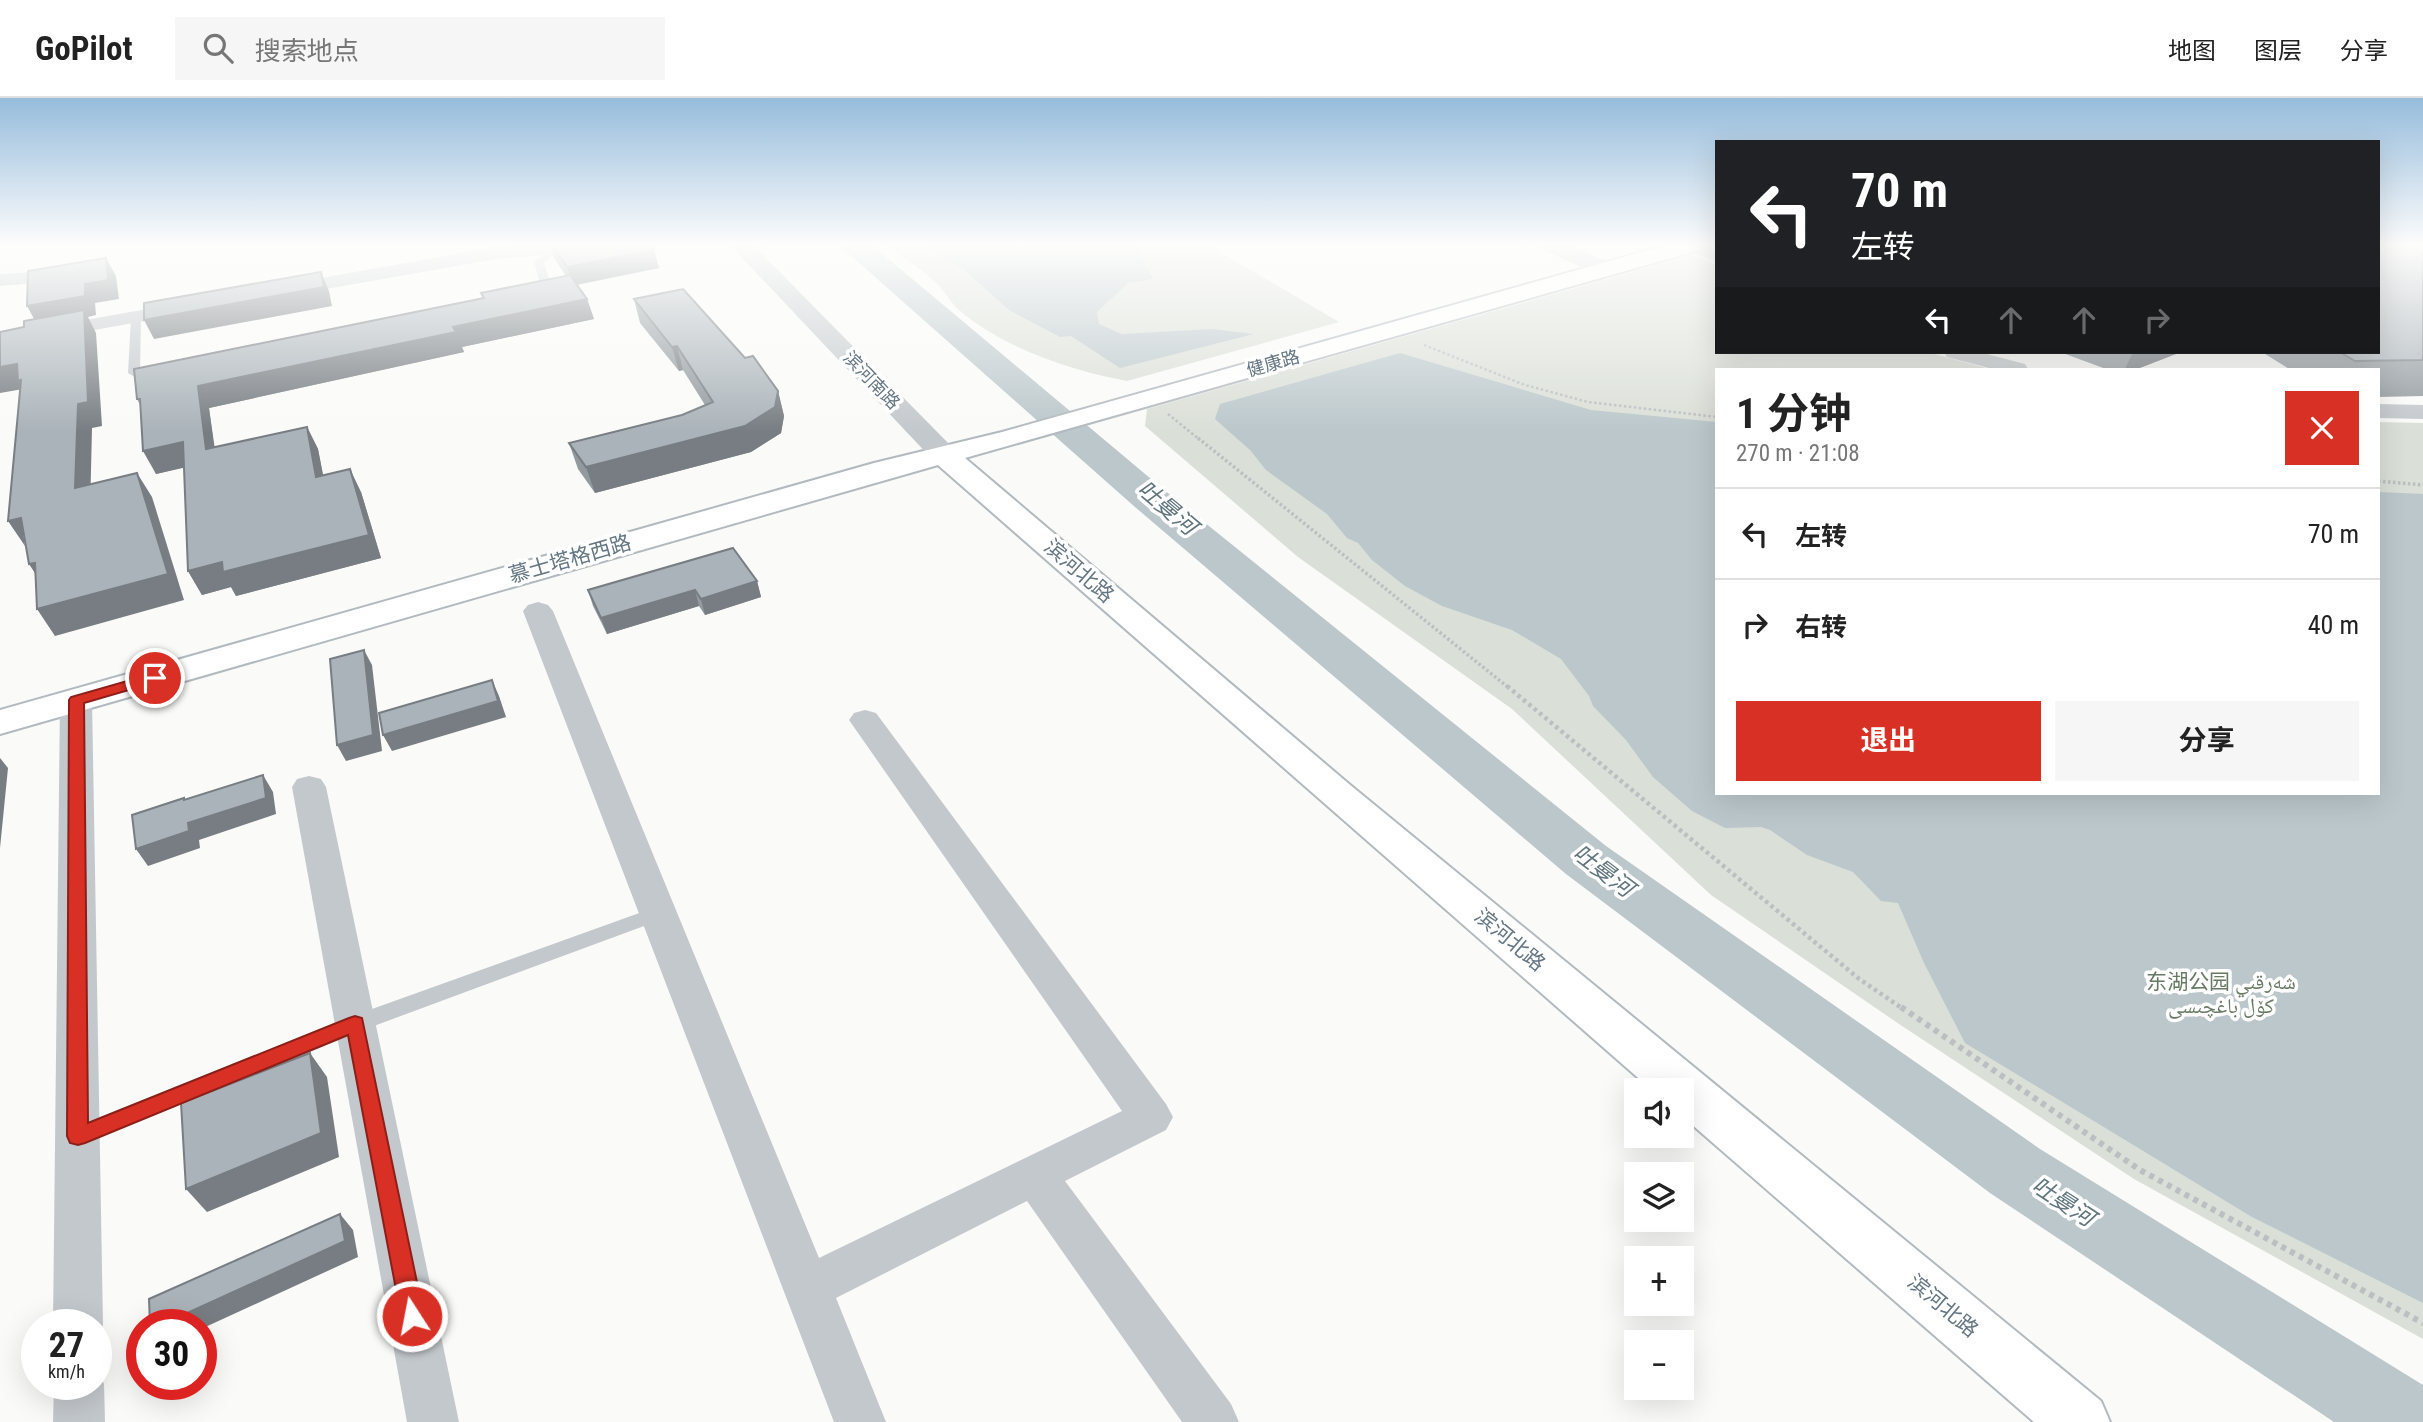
<!DOCTYPE html>
<html lang="zh">
<meta charset="utf-8">
<style>
body{margin:0;font-family:"Roboto Condensed","Noto Naskh Arabic","Noto Sans SC",sans-serif;background:#f6f6f6;color:#222;height:100vh;display:flex;flex-direction:column;font-size:26px;white-space:nowrap}
*{box-sizing:border-box;margin:0}
p{font-size:23px;color:#767676}
.icon{flex:none;width:38px;height:38px;fill:none;stroke:currentColor;stroke-width:2;stroke-linecap:round;stroke-linejoin:round}
.map{position:relative;flex:1;overflow:hidden}
.details{position:absolute;left:1715px;top:270px;width:665px;height:427px;display:flex;flex-direction:column;background:#fff;border-radius:0px;box-shadow:0 7px 28px #0002}
.details>*{flex:none}
.banner{position:absolute;left:1715px;top:42px;width:665px;height:214px;border-radius:0px;box-shadow:0 7px 28px #0002;background:#202124;color:#fff;overflow:hidden}
.fabs{position:absolute;left:1624px;top:980px;display:grid;gap:14px}
.fabs a{display:grid;place-items:center;width:70px;height:70px;border-radius:0px;background:#fff;box-shadow:0 7px 28px #0002;font-size:35px}
.speed{position:absolute;left:21px;top:1211px;display:flex;gap:14px;font-size:35px;font-weight:700;text-align:center}
.speed>*{display:grid;place-content:center;width:91px;height:91px;border-radius:50%;background:#fff;box-shadow:0 7px 28px #0002;line-height:1}
.speed small{font-size:18px;font-weight:400}
.speed .limit{border:10px solid #d22;background:#fff;color:#111}
.pin{position:absolute;display:grid;place-items:center;width:60px;height:60px;color:#fff;margin:-30px;border:4px solid #fff;border-radius:50%;box-shadow:0 2px 7px #0007}
.me{position:absolute;width:77px;margin:-38px;rotate:349deg;stroke-linejoin:round;filter:drop-shadow(0 0 5px #0008)}
.turn{display:flex;align-items:center;gap:24px;height:147px;padding:0 21px;font-size:32px}
.turn .icon{width:91px;height:91px;stroke-width:2.5}
.turn b{display:block;font-size:49px;line-height:60px}
.lanes{display:flex;align-items:center;height:66px;padding:0 21px;background:#0003;justify-content:center;gap:35px;direction:ltr}
.lanes .off{opacity:.35}
.round{display:grid;place-items:center;flex:none;width:74px;height:74px;border-radius:0px;background:#f6f6f6}
.head{display:flex;align-items:center;justify-content:space-between;height:119px;padding:0 21px}
h1{font-size:42px;font-weight:700;line-height:52px}
.primary-button{display:flex;gap:14px;margin-top:auto;padding:14px 21px}
.primary-button a{flex:1;height:80px;border-radius:0px;background:#d93025;color:#fff;font-size:28px;font-weight:700;line-height:80px;text-align:center}
.primary-button a+a{background:#f6f6f6;color:#222}
ul{padding:0;list-style:none}
li{display:flex;align-items:center;gap:21px;height:91px;padding:0 21px;border-top:2px solid #e0e0e0}
li div{flex:1}
li b{display:block;font-size:26px}
li em{font-style:normal}
header{display:flex;align-items:center;gap:42px;box-sizing:border-box;height:98px;padding:0 35px;background:#fff;border-bottom:2px solid #e0e0e0}
header strong{font-size:33px}
nav{display:flex;gap:38px;margin-inline-start:auto;font-size:24px}
.search{width:490px;height:63px;background:#f6f6f6;display:flex;align-items:center;gap:18px;box-sizing:border-box;padding:0 24px;border-radius:0px;color:#767676;font-size:26px}
.map>svg:first-child{display:block}
.green{fill:#dadfd7}
.water{fill:#bbc7cb}
.lines{fill:none;stroke-linecap:round;stroke-linejoin:round}
.river{fill:#bbc7cb;fill-rule:evenodd}
.secondary-casing{stroke:#b3babf;stroke-width:4}
.path-far3{stroke:#bbbfc2;stroke-width:2.5;stroke-dasharray:2.5 2.5;stroke-linecap:butt}
.path-far2{stroke:#bbbfc2;stroke-width:3.5;stroke-dasharray:2.5 2.5;stroke-linecap:butt}
.path-far1{stroke:#bbbfc2;stroke-width:4.5;stroke-dasharray:3.5 3.5;stroke-linecap:butt}
.path{stroke:#bbbfc2;stroke-width:6;stroke-dasharray:5 5;stroke-linecap:butt}
.service{fill:#c3c8cc;fill-rule:evenodd}
.minor{fill:#c3c8cc;fill-rule:evenodd}
.tertiary{fill:#c3c8cc;fill-rule:evenodd}
.secondary{fill:#fff;fill-rule:evenodd}
.wall{fill:#929a9f}
.shaded-wall{fill:#777d82}
.building{fill:#aab3b9;stroke:#777d82;stroke-width:2}
.route{fill:#d93025;stroke:#8d1f18;stroke-width:2}
.labels{text-anchor:middle;dominant-baseline:central;stroke-width:7;stroke-linejoin:round;paint-order:stroke}
.far-street-label{font-size:18px;fill:#657683;stroke:#fff}
.street-label{font-size:21px;fill:#657683;stroke:#fff}
.park-label{font-size:21px;fill:#687a64;stroke:#fff}
.water-label{font-size:23px;font-style:italic;fill:#60757c;stroke:#fff}
</style>
<header>
<strong>GoPilot</strong>
<div class="search"><svg class="icon" aria-label="search" viewBox="0 0 24 24"><circle cx="10" cy="10" r="6"/><path d="M15 15l6 6"/></svg>搜索地点</div>
<nav><a>地图</a><a>图层</a><a>分享</a></nav>
</header>
<div class="map">
<svg width="2423" height="1324" viewBox="0 0 2423 1324">
<rect width="100%" height="100%" fill="#fafaf8"/>
<g class="green">
<path d="M886 148H1210L1339 224 1127 283C1072 273 1003 250 959 212 951 205 946 195 938 187 924 172 903 160 886 148Z"/>
<path d="M1692 157 1717 167V254H1927L1989 271H1717V695H2378V324L2423 325V1241L2134 1081 1899 926 1711 797 1512 611 1298 459 1145 328 1147 311Z"/>
</g>
<g class="water">
<path d="M923 148H1133L1139 152 1153 181 1128 185 1097 214 1099 226 1122 236 1212 231 1254 236 1120 270 1071 238 1060 239 1009 212 961 169Z"/>
<path d="M1400 255 1591 312 1717 324V695H2378V394L2423 396V1205L2252 1119 1965 945 1924 865 1898 805 1881 803 1853 774 1807 757 1770 732 1761 729 1725 730 1692 713 1653 679 1626 642 1593 608 1589 598 1561 561 1512 532 1442 508 1405 488 1372 462 1358 445 1347 440 1327 416 1266 372 1250 352 1215 321 1220 306Z"/>
</g>
<g class="lines">
<path class="river" d="M840 148H873L1163 391 1606 748 2040 1051 2423 1287V1324H2334L1990 1095 1566 776 1135 409Z"/>
<g class="secondary-casing">
<path id="secondary" d="M1663 148H1699L1696 153 965 360 1349 686 2101 1303 2110 1324H2034L1682 1018V992H1652L938 367 0 636V612L874 365 1002 334Z"/>
</g>
<g class="path-far3">
<path d="M1424 247 1525 287 1588 304 1717 319"/>
<path d="M1168 316 1200 342"/>
</g>
<g class="path-far2">
<path d="M1198 340 1509 590"/>
<path d="M2378 383 2423 387"/>
</g>
<path class="path-far1" d="M1507 588 1858 880 1903 911"/>
<path class="path" d="M1901 909 2140 1072 2423 1225"/>
<g class="service">
<path d="M553 149 558 152 544 165 551 187 534 195H526V191L540 186 534 164Z"/>
<path d="M136 216 141 219 140 273 160 279V285L147 286 128 275 131 219Z"/>
<path d="M656 809 663 811 666 816 663 821 363 932 86 1045 78 1048 70 1045 66 1038 70 1031 347 920Z"/>
</g>
<g class="minor">
<path d="M583 148 574 154 496 161 281 199 274 197 271 193 274 189 281 187 496 149Z"/>
<path d="M1685 148H1711L1717 151V164L1687 152Z"/>
<path d="M67 172 74 174 77 178 74 182 0 188V176Z"/>
<path d="M187 204 194 206 197 210 194 214 0 249V237Z"/>
<path d="M1944 254H1979L2025 266 2028 271H1993L1947 259Z"/>
<path d="M2378 306 2423 307V321L2378 320Z"/>
<path d="M538 504 548 507 553 513 819 1160 1122 1013 849 622 854 615 865 612 876 615 1166 1006 1173 1019 1166 1032 1065 1083 1231 1306 1239 1324H1182L1027 1103 836 1200 886 1324H834L523 513 528 507Z"/>
<path d="M76 592 87 595 92 602 103 1227 96 1242V1227H53L60 602 65 595Z"/>
<path d="M309 678 321 681 326 689 459 1324H407L292 689 297 681Z"/>
<path d="M96 1268 104 1286 105 1324H53L54 1286H96Z"/>
</g>
<g class="tertiary">
<path d="M731 148H754L953 350 957 356 953 362 943 365 933 362Z"/>
<path d="M1542 148H1572L1605 162 1608 167 1605 172H1589L1545 153Z"/>
</g>
<use href="#secondary" class="secondary"/>
</g>
<g class="wall">
<path d="M550 148H651L659 170 577 187 587 201 594 221 462 249 464 254 209 310 214 349 307 329 318 351 323 378 361 394 381 460 236 498 231 489 202 497 188 473 184 369 156 376 140 307 137 301 482 200 481 195 566 178 554 160Z"/>
<path d="M2423 148V298L2378 299V271H2289L2262 254H2378Z"/>
<path d="M634 201 745 260 778 293 784 318 781 335 751 354 595 395 578 371 569 345 682 317 705 307 683 272 679 273 640 225Z"/>
<path d="M2060 254H2181L2137 271H2106Z"/>
<path d="M757 483 761 499 705 517 699 508 607 536 593 508 588 492Z"/>
</g>
<g class="shaded-wall">
<path d="M654 152 659 170 573 187 567 169Z"/>
<path d="M106 160 116 178 119 201 95 205 96 217 88 219 96 235 102 328 92 330 90 415 75 390 38 228 27 208 85 186Z"/>
<path d="M321 174 329 193 332 208 154 241 144 222Z"/>
<path d="M587 201 594 221 462 249 464 254 209 310 218 373 206 351 198 288 453 229Z"/>
<path d="M677 248 683 272 679 273 672 249Z"/>
<path d="M2133 254H2181L2137 271H2125Z"/>
<path d="M17 266 23 291 0 295V269Z"/>
<path d="M778 293 784 318 781 335 751 354 595 395 586 369Z"/>
<path d="M307 329 318 351 328 402 316 379Z"/>
<path d="M183 344 196 367 156 376 143 353Z"/>
<path d="M350 371 361 394 381 460 236 498 231 489 202 497 188 473Z"/>
<path d="M137 375 152 399 184 502 55 538 37 511Z"/>
<path d="M21 420 25 448 8 423Z"/>
<path d="M35 465 46 492 29 466Z"/>
<path d="M757 483 761 499 705 517 701 501Z"/>
<path d="M695 492 699 508 607 536 601 520Z"/>
<path d="M364 552 372 567 382 653 346 663 337 647Z"/>
<path d="M492 582 499 598 506 619 392 653 383 637Z"/>
<path d="M0 660 8 670 0 750Z"/>
<path d="M263 677 273 694 276 716 199 742 200 750 148 768 136 751 188 725Z"/>
<path d="M310 955 327 979 339 1059 207 1114 186 1091Z"/>
<path d="M340 1116 353 1132 358 1159 201 1231V1227H161Z"/>
</g>
<g class="building">
<path d="M553 148H651L654 152 567 169Z"/>
<path d="M2378 148H2423V262L2355 263 2340 254H2378Z"/>
<path d="M106 160 108 182 85 186V198L27 208 28 173Z"/>
<path d="M321 174 324 189 144 222V205Z"/>
<path d="M570 177 587 201 453 229 456 234 198 288 206 351 307 329 316 379 350 371 369 437 223 474 222 464 188 473 183 344 143 353 140 301H137L134 271 484 200 481 195Z"/>
<path d="M683 191 745 260 753 258 778 293 775 309 745 328 586 369 569 345 682 317 713 304 677 248 672 249 634 201Z"/>
<path d="M84 212 88 304 78 306 75 390 137 375 168 476 37 511 35 465 29 466 21 420 8 423 21 282 18 283 17 266 0 269V234L24 229V223Z"/>
<path d="M733 450 757 483 701 501 695 492 601 520 588 492Z"/>
<path d="M364 552 373 637 337 647 330 561Z"/>
<path d="M492 582 498 603 383 637 379 615Z"/>
<path d="M263 677 266 700 188 725 189 733 136 751 132 717 184 700V702Z"/>
<path d="M310 955 321 1035 186 1091 181 1005Z"/>
<path d="M340 1116 345 1143 161 1227H150L149 1201Z"/>
</g>
<linearGradient id="sky" x2="0" y2="1"><stop stop-color="#96bcdc"/><stop offset="0.44" stop-color="#fdfdfc"/><stop offset="1" stop-color="#fdfdfc" stop-opacity="0"/></linearGradient>
<rect width="2423" height="334" fill="url(#sky)"/>
<path class="route" d="M155 575 160 577 162 580 160 583 84 605 88 1025 349 920 355 918 362 920 424 1218 421 1226 412 1229 404 1226 401 1218 348 937 85 1045 78 1047 70 1045 67 1038 69 602 71 599Z"/>
<g class="labels">
<g class="far-street-label">
<text transform="translate(1273 265) rotate(-16)">健康路</text>
<text transform="translate(872 282) rotate(46)">滨河南路</text>
</g>
<g class="street-label">
<text transform="translate(570 461) rotate(-16)">慕士塔格西路</text>
<text transform="translate(1079 473) rotate(41)">滨河北路</text>
<text transform="translate(1510 842) rotate(40)">滨河北路</text>
<text transform="translate(1943 1208) rotate(40)">滨河北路</text>
</g>
<g class="park-label">
<text x="2221" y="884">东湖公园 شەرقىي<tspan x="2221" dy="24">كۆل باغچىسى</tspan></text>
</g>
<g class="water-label">
<text transform="translate(1167 410) rotate(40)">吐曼河</text>
<text transform="translate(1603 773) rotate(37)">吐曼河</text>
<text transform="translate(2063 1104) rotate(33)">吐曼河</text>
</g>
</g>
</svg>
<div class="fabs">
<a><svg class="icon" aria-label="sound" viewBox="0 0 24 24"><path d="M4 9h4l5-4v14l-5-4H4zM17 9q2 3 0 6"/></svg></a>
<a><svg class="icon" aria-label="layers" viewBox="0 0 24 24"><path d="M12 4l9 5-9 5-9-5zM3 14l9 5 9-5"/></svg></a>
<a>+</a>
<a>−</a>
</div>
<div class="speed"><div>27<small>km/h</small></div><div class="limit">30</div></div>
<div class="pin" style="left:155px;top:580px;background:#d93025"><svg class="icon" aria-label="arrive" viewBox="0 0 24 24"><path d="M6 21V4h12l-3 4 3 4H6"/></svg></div>
<svg class="me" style="left:412px;top:1218px" viewBox="-20 -20 40 40"><circle r="17" fill="#d93025" stroke="#fff" stroke-width="3"/><path d="M0-11L8 9 0 5-8 9z" fill="#fff"/></svg>
<div class="banner">
<div class="turn"><svg class="icon" aria-label="left" viewBox="0 0 24 24"><path d="M17 20v-9H6M10 6l-5 5 5 5"/></svg><div><b>70 m</b>左转</div></div>
<div class="lanes"><svg class="icon" aria-label="left" viewBox="0 0 24 24"><path d="M17 20v-9H6M10 6l-5 5 5 5"/></svg><svg class="icon off" aria-label="ahead" viewBox="0 0 24 24"><path d="M12 20V5M6 11l6-6 6 6"/></svg><svg class="icon off" aria-label="ahead" viewBox="0 0 24 24"><path d="M12 20V5M6 11l6-6 6 6"/></svg><svg class="icon off" aria-label="right" viewBox="0 0 24 24"><path d="M7 20v-9h11M14 6l5 5-5 5"/></svg></div>
</div>
<section class="details">
<div class="head"><div><h1>1 分钟</h1><p>270 m · 21:08</p></div><a class="round" style="background:#d93025;color:#fff"><svg class="icon" aria-label="close" viewBox="0 0 24 24"><path d="M6 6l12 12M18 6L6 18"/></svg></a></div>
<ul>
<li><svg class="icon" aria-label="left" viewBox="0 0 24 24"><path d="M17 20v-9H6M10 6l-5 5 5 5"/></svg><div><b>左转</b></div><em>70 m</em></li>
<li><svg class="icon" aria-label="right" viewBox="0 0 24 24"><path d="M7 20v-9h11M14 6l5 5-5 5"/></svg><div><b>右转</b></div><em>40 m</em></li>
</ul>
<div class="primary-button"><a>退出</a><a>分享</a></div>
</section>
</div>
